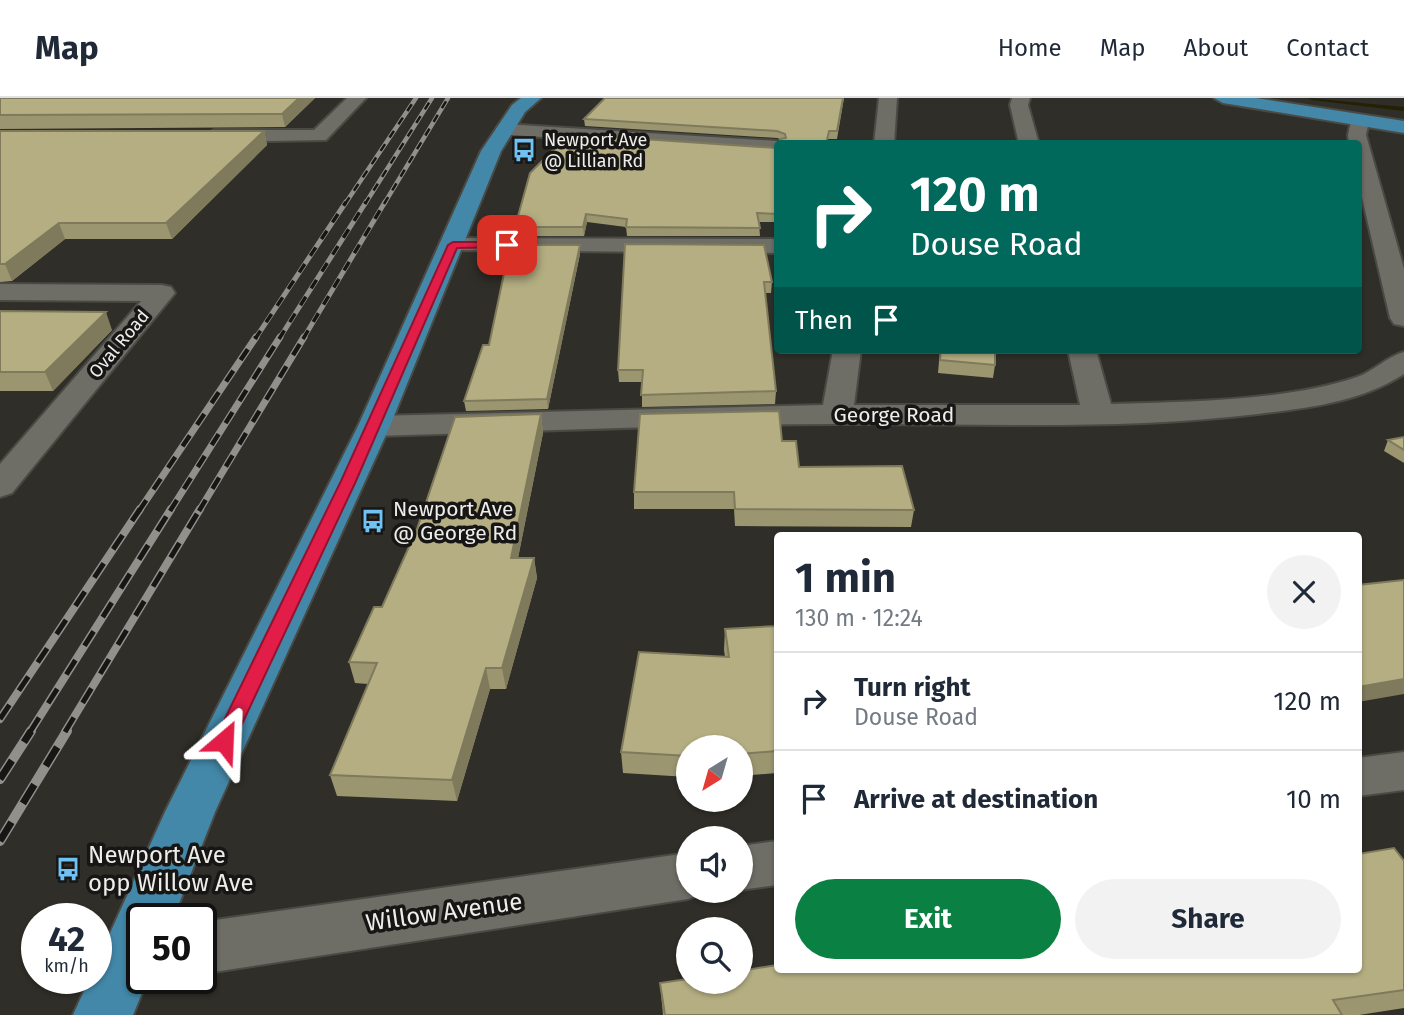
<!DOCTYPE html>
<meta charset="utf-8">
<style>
body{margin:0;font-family:"Fira Sans",sans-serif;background:#f2f2f3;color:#1f2937;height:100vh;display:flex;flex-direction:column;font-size:26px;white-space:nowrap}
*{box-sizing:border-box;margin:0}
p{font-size:23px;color:#747a83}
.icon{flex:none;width:38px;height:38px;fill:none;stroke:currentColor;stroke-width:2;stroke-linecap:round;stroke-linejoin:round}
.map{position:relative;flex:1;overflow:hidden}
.sheet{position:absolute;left:774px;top:434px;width:588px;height:441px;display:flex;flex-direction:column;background:#fff;border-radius:7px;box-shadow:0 2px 5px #0004}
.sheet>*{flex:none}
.top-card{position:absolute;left:774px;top:42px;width:588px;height:214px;border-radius:7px;box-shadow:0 2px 5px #0004;background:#00695c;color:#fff;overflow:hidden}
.needle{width:46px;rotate:217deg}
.fabs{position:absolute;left:676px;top:637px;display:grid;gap:14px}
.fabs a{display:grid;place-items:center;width:77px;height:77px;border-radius:50%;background:#fff;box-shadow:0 2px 5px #0004;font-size:35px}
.speed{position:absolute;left:21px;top:805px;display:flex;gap:14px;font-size:35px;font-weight:700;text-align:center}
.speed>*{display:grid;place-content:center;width:91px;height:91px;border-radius:50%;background:#fff;box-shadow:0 2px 5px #0004;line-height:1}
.speed small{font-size:18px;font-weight:400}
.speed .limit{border:4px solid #111;border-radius:10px;background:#fff;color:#111}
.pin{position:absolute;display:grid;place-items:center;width:60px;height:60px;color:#fff;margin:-30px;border-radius:14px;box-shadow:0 4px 10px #0006}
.me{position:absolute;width:77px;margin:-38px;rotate:26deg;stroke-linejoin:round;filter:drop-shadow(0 0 5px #0008)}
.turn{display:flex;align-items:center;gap:24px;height:147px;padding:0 21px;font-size:32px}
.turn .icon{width:91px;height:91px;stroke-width:2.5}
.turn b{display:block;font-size:49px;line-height:60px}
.then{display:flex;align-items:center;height:66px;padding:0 21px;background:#0003;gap:14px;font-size:26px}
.round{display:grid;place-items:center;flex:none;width:74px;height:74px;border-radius:37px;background:#f2f2f3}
.head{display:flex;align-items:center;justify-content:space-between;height:119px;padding:0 21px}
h1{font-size:42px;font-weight:700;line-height:52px}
.primary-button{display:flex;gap:14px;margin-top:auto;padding:14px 21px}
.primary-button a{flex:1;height:80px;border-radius:42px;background:#0b8043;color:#fff;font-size:28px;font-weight:700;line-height:80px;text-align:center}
.primary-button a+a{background:#f2f2f3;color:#1f2937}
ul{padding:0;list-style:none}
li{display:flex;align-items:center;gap:21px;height:98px;padding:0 21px;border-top:2px solid #e0e1e3}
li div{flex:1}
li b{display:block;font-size:26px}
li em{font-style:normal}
header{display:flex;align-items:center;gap:42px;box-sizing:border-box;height:98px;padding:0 35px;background:#fff;border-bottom:2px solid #e0e1e3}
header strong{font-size:33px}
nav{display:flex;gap:38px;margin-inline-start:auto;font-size:24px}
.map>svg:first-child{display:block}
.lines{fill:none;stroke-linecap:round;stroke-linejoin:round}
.stream{fill:#242001;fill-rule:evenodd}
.minor-casing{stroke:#4a4a45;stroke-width:4}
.major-casing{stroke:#4a4a45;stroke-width:4}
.minor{fill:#6e6d66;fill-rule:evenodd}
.major{fill:#4388a9;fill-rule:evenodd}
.rail-far4-casing{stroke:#91908b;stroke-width:4.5}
.rail-far3-casing{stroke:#91908b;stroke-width:5}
.rail-far2-casing{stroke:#91908b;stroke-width:7}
.rail-far1-casing{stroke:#91908b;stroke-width:8}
.rail-casing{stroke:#91908b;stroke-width:10}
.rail-far4{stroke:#171614;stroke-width:2.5;stroke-dasharray:8;stroke-linecap:butt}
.rail-far3{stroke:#171614;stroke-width:3.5;stroke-dasharray:10;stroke-linecap:butt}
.rail-far2{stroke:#171614;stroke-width:4.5;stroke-dasharray:13;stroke-linecap:butt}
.rail-far1{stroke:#171614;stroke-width:5;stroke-dasharray:17;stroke-linecap:butt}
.rail{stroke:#171614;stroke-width:7;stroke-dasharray:22;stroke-linecap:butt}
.wall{fill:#9b9670}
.shaded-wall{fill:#7e7a5b}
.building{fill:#b4ae82;stroke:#7e7a5b;stroke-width:2}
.route{fill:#e11d48;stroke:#92132f;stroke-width:2}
.labels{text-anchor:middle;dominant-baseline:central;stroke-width:7;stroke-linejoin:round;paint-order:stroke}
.far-poi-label{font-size:18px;fill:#edede9;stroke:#171614;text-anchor:start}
.far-street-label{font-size:18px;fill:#edede9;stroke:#171614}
.street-label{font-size:21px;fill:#edede9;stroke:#171614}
.poi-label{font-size:21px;fill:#edede9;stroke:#171614;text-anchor:start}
.near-poi-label{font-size:24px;fill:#edede9;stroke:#171614;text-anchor:start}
.near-street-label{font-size:24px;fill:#edede9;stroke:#171614}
</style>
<header>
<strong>Map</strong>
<nav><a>Home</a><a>Map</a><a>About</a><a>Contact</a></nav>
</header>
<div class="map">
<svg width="1404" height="917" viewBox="0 0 1404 917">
<rect width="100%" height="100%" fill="#2f2e28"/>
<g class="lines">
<path class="stream" d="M1308 0 1404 9V13L1312 2Z"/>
<g class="minor-casing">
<g id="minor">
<path d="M347 0H366L326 42 214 44 204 38 214 32H314Z"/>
<path d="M879 0H897L894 46H874Z"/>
<path d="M1012 0H1030L1028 7 1039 46H1019L1010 7Z"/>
<path d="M1360 17 1369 23 1366 37 1404 171V228L1394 226 1390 220 1358 82V46H1349L1348 37 1351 23Z"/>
<path d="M505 26 777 43 784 46H777V55L498 36 496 32 498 28Z"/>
<path d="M453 140 777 141V155L444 152 441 147 444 142Z"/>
<path d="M0 186 162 187 171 189 175 195 12 395 0 399V366L141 203 0 202Z"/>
<path d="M833 252H861L854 307H1080L1068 252H1096L1111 306C1186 304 1286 303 1357 279 1374 273 1386 259 1404 254V276C1361 304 1308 310 1258 316 1117 333 976 325 835 326 681 326 527 334 374 338L363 335 358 328 363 321 374 318 823 307Z"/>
<path d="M1404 654V692L1358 698V660Z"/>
<path d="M777 743V787L740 792V748Z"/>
<path d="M688 755V793H707L688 801 201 876V824Z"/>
</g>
</g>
<g class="major-casing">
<g id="major">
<path d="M521 0H541L525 14 501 53 390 328 215 714 173 821H142V880H148L133 917H73L90 880H96V866L165 714 358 328 481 53 512 7Z"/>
<path d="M1214 0H1256L1404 23V35L1223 5Z"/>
</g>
</g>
<use href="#minor" class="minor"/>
<use href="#major" class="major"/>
<g class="rail-far4-casing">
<g id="rail-far4">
<path d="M345 106 416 0"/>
<path d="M365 106 432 0"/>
<path d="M384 106 448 0"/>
</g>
</g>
<g class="rail-far3-casing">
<g id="rail-far3">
<path d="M255 241 346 104"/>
<path d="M279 241 366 104"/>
<path d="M303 241 385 104"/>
</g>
</g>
<g class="rail-far2-casing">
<g id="rail-far2">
<path d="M139 413 256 239"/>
<path d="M170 413 280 239"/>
<path d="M199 413 304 239"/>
</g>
</g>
<g class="rail-far1-casing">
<g id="rail-far1">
<path d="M0 621 140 411"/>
<path d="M30 634 171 411"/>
<path d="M65 634 200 411"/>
</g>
</g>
<g class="rail-casing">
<g id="rail">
<path d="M0 681 31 633"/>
<path d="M0 743 67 633"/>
</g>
</g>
<use href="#rail-far4" class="rail-far4"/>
<use href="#rail-far3" class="rail-far3"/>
<use href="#rail-far2" class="rail-far2"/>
<use href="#rail-far1" class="rail-far1"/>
<use href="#rail" class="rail"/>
</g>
<g class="wall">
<path d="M0 0H315L285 29 0 31Z"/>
<path d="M844 0 837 41H780L777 40 585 28 584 21Z"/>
<path d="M0 33H264L267 47 172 141H65L12 183 0 184Z"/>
<path d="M777 50V124H759L760 138H627L626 129 587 124 584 138H516L515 129Z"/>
<path d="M625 146 772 184 771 195H765L776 293 775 306 642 309V284H619L618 272Z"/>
<path d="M580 156 548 311 466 313 464 303 489 247Z"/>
<path d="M0 213 112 232 53 293H0Z"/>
<path d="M940 252H995V267L993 280 938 275Z"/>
<path d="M541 316 543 335 518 460H534L537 480 506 591H490L457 703 337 698 330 677 368 586 355 585 349 564Z"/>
<path d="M1404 339V365L1384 353 1388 342Z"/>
<path d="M782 343 799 369 914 412 911 429 735 428 734 411H634V394Z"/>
<path d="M777 528V675L740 678V649H688V679L623 675 621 654 725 559 724 552 725 531Z"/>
<path d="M1404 763V910L1359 917H663L660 885 1358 872Z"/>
</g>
<g class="shaded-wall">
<path d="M299 0H315L285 29 282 16Z"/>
<path d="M264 33 267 47 172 141 166 125Z"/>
<path d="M586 116 587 124 584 138 583 129Z"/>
<path d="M59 125 65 141 12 183 5 166Z"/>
<path d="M580 147V156L548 311 547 301Z"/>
<path d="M106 214 112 232 53 293 45 274Z"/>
<path d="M541 316 543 335 514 480 511 460Z"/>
<path d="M534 460 537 480 506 591 502 570Z"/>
<path d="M486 570 490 591 457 703 452 682Z"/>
<path d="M1404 581V596L1358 604V589Z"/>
</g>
<g class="building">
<path d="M0 0H299L282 16 0 17Z"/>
<path d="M605 0H843L837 33H829L826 46H779L780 41 786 40 785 36 777 33 584 21Z"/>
<path d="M0 33H264L166 125H59L5 166H0Z"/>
<path d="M569 36 777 50V116L757 115 760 130 626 129 627 121 586 116 583 129H515L530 75Z"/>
<path d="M625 146 764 147 772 184H764L776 293 641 297 643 272H618Z"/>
<path d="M510 147H580L547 301 464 303 483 247H489Z"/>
<path d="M0 213 106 214 45 274H0Z"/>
<path d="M941 252H995V267L940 262Z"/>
<path d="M779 313 782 343H796L799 369 902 368 914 412 735 411 734 394H634L640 316Z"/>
<path d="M541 316 511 460H534L502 570H486L452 682 330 677 377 565 349 564 374 509H382L417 431 455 319Z"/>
<path d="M1404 339V352L1388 342Z"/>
<path d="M1404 482V581L1358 589V487Z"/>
<path d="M777 528V653L740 656V649H688V658L621 654 639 554 729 559 725 531Z"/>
<path d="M1394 750 1404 763V892L1333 902 1342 917H665L660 885 688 881V884H740V873L777 867V872H1358V756Z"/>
</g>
<path class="route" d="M507 144 511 149 457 150 356 383 234 643 224 650 217 648 214 643 341 383 448 147 453 144Z"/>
<defs>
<g id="bus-bare" transform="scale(1.89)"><path d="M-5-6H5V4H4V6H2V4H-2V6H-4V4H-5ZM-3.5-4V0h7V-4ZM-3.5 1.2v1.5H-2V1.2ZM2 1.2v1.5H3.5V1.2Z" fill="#6fc2f4" stroke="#171614" stroke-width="2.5" paint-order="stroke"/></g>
</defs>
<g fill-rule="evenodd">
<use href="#bus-bare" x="524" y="52"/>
<use href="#bus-bare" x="373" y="423"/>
<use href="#bus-bare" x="68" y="771"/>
</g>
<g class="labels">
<g class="far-poi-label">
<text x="544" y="42">Newport Ave<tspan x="544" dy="21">@ Lillian Rd</tspan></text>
</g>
<g class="far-street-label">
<text transform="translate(119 246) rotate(-50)">Oval Road</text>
</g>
<g class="street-label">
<text x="894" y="317">George Road</text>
</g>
<g class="poi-label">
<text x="393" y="411">Newport Ave<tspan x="393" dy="24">@ George Rd</tspan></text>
</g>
<g class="near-poi-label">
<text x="88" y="757">Newport Ave<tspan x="88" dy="28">opp Willow Ave</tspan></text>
</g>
<g class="near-street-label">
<text transform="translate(444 814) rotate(-8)">Willow Avenue</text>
</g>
</g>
</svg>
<div class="fabs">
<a><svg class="needle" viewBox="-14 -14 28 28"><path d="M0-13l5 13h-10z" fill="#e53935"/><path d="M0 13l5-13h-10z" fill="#747a83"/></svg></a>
<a><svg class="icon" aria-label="sound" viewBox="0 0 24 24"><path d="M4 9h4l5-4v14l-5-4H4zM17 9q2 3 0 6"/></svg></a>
<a><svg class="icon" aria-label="search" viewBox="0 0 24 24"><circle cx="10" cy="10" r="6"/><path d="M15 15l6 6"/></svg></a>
</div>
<div class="speed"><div>42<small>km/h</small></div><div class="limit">50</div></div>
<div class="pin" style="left:507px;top:147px;background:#d93025"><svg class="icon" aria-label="arrive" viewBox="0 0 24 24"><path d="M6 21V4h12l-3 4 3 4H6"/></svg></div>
<svg class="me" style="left:224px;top:643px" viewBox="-20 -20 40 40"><path d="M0-17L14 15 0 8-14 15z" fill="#e11d48" stroke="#fff" stroke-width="4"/></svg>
<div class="top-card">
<div class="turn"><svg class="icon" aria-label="right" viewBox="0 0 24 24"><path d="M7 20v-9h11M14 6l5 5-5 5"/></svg><div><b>120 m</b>Douse Road</div></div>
<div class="then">Then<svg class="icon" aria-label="arrive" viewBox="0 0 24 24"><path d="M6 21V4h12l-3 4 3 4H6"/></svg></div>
</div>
<section class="sheet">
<div class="head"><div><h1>1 min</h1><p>130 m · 12:24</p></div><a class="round"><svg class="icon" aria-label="close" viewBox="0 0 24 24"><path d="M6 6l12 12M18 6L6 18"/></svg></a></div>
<ul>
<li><svg class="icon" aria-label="right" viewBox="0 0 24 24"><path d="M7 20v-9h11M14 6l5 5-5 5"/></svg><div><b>Turn right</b><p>Douse Road</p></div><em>120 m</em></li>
<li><svg class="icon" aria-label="arrive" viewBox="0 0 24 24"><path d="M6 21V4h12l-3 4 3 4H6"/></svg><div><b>Arrive at destination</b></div><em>10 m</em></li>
</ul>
<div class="primary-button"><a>Exit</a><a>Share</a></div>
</section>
</div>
